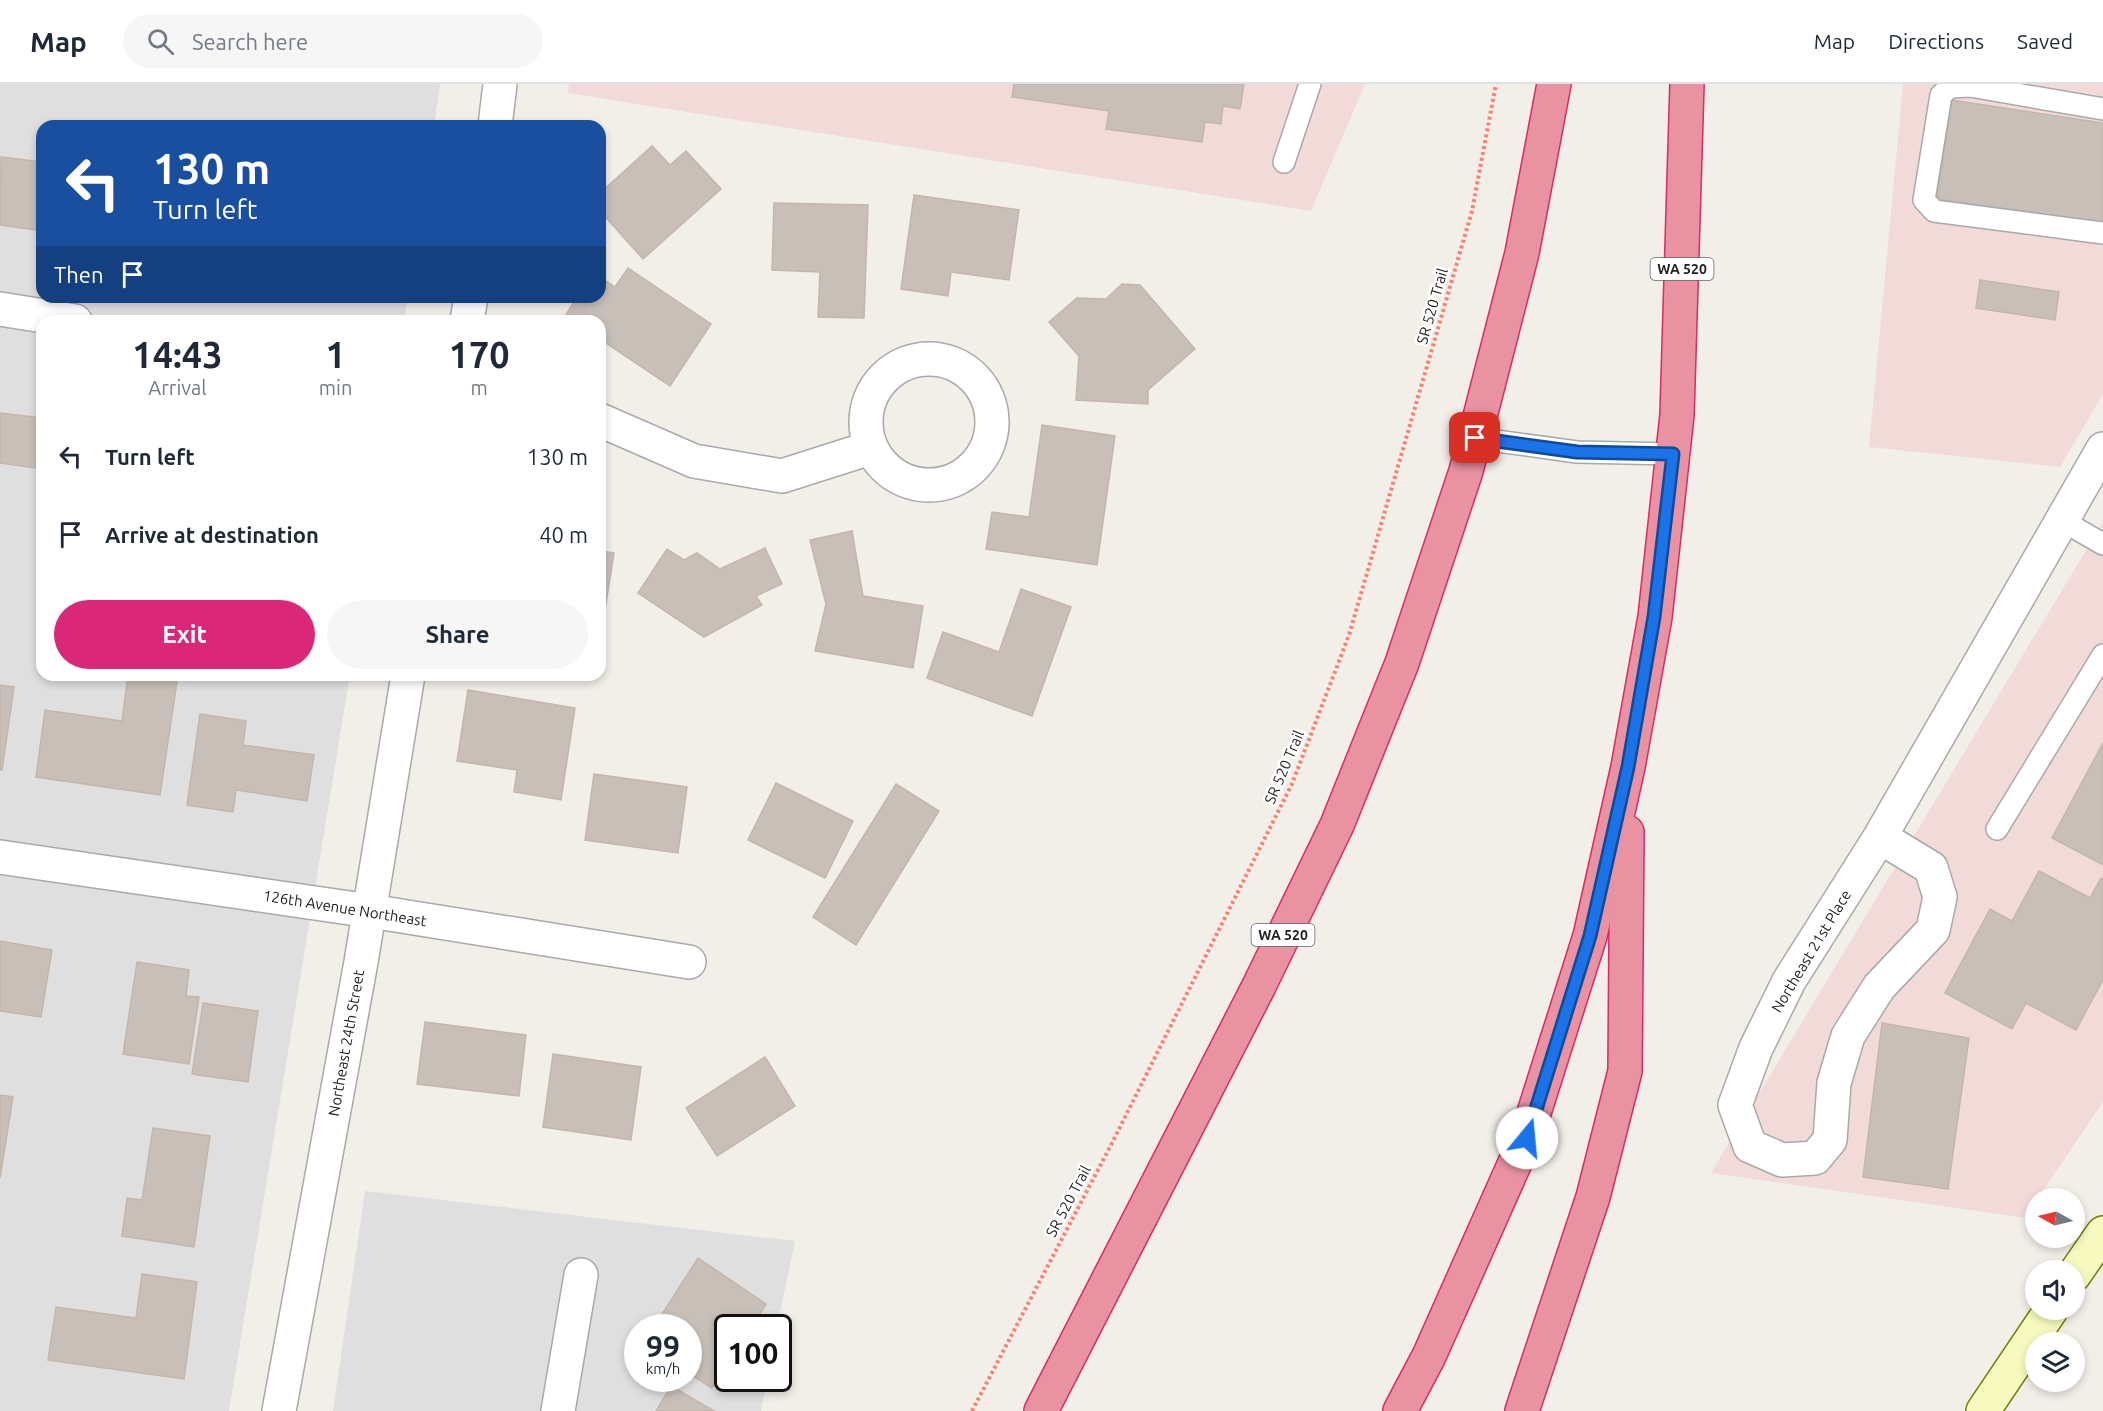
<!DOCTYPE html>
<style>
body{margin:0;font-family:Ubuntu,sans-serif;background:#f6f6f7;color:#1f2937;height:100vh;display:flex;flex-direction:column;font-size:22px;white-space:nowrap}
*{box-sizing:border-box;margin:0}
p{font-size:20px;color:#747a83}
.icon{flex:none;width:33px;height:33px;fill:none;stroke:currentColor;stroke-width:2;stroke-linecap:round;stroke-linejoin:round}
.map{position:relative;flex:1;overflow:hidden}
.panel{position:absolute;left:36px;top:231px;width:570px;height:366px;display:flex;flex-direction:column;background:#fff;border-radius:18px;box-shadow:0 3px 9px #0003}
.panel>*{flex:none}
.top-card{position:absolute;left:36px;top:36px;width:570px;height:183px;border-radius:18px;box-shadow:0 3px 9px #0003;background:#1a4fa0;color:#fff;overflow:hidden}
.needle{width:39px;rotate:278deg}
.tools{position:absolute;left:2025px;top:1104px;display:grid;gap:12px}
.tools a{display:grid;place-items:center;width:60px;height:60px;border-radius:50%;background:#fff;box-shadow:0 3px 9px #0003;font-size:30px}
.speed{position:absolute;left:624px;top:1230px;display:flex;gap:12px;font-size:30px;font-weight:700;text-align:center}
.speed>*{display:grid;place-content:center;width:78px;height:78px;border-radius:50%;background:#fff;box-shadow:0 3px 9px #0003;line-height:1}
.speed small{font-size:15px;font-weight:400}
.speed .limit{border:3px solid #111;border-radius:9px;background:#fff;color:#111}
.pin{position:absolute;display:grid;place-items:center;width:51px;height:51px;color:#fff;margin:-26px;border-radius:12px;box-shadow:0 3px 9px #0006}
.me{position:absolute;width:66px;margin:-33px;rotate:17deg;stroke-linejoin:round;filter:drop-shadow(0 0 4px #0008)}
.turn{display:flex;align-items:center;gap:21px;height:126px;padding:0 18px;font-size:27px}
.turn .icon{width:78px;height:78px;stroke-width:2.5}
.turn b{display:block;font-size:42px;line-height:51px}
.then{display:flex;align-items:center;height:57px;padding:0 18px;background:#0003;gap:12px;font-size:22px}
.eta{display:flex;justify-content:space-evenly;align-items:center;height:102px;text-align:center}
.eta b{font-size:36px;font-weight:700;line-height:42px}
.cta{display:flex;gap:12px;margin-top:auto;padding:12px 18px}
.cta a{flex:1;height:69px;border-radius:36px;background:#db2777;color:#fff;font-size:24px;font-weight:700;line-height:69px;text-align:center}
.cta a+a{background:#f6f6f7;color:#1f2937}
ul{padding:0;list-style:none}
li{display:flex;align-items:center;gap:18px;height:78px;padding:0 18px}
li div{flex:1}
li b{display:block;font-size:22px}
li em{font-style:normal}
header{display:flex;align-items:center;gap:36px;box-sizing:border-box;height:84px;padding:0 30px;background:#fff;border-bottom:2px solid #e0e1e3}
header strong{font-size:28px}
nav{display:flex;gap:33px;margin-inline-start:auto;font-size:21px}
.search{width:420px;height:54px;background:#f6f6f7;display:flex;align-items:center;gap:15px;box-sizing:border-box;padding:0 21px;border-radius:33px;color:#747a83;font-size:22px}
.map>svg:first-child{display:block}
.residential{fill:#e0dfdf;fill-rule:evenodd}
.commercial{fill:#f2dad9}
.building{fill:#c7bfb8;stroke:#c4b6ab;stroke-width:1.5}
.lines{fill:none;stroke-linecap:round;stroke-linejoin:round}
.service-casing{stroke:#a9a9a9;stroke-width:24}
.minor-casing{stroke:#a9a9a9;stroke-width:36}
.tertiary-casing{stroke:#a9a9a9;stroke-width:36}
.secondary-casing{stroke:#707d05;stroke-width:36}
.motorway-casing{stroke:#dc2a67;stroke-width:36}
.path{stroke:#fa8072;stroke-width:4;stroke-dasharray:3 3;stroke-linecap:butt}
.service{stroke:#fff;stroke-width:21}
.minor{stroke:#fff;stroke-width:33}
.tertiary{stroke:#fff;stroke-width:33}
.secondary{stroke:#f7fabf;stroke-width:33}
.motorway{stroke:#e892a2;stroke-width:33}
.route-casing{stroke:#114b97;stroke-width:15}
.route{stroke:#1a73e8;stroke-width:10}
.labels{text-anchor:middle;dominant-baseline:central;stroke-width:5;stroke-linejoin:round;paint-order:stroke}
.shield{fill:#fff;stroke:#646464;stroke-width:1.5}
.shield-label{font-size:14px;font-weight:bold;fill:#222}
.street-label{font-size:15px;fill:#222;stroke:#fff}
</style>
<header>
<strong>Map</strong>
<div class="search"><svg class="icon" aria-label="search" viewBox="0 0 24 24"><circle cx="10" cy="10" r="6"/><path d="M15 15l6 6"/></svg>Search here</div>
<nav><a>Map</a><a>Directions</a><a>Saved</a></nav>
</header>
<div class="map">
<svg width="2103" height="1327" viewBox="0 0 2103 1327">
<rect width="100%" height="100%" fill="#f2efe9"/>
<g class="residential">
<path d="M0 0H440L434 42H42V213H408L404 237H42V591H350L229 1327H0Z"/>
<path d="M365 1107 795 1157 777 1243 728 1244V1294L767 1295 761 1327H333ZM638 1244H688V1294H638Z"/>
</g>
<g class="commercial">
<path d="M569 0H1365L1311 127 568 9Z"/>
<path d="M1903 0H2103V310L2060 383 1869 363Z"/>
<path d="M2103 438V1018L2038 1114H2036L2026 1134 1711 1089Z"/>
</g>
<g class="building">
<path d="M1014 0H1244L1240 25 1223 22 1221 40 1205 38 1202 58 1106 45 1109 27 1012 13Z"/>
<path d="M1952 16 2103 39V139L1937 115Z"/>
<path d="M652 62 670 81 686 67 721 105 643 175 600 127V109Z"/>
<path d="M1 73 42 78V147L0 141Z"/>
<path d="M914 111 1019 126 1009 196 951 188 948 212 901 205Z"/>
<path d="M774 119 868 121 864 234 818 233 820 188 772 186Z"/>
<path d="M628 184 711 240 670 302 600 255V237H572L565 232 577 213H600V193L615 203Z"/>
<path d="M1980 196 2059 208 2055 236 1976 224Z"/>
<path d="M1122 200 1140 201 1195 265 1148 306V320L1076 316 1079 272 1049 238 1077 214 1106 215Z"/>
<path d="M0 329 42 334V385L0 379Z"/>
<path d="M1042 341 1115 352 1097 481 986 465 992 428 1029 433Z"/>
<path d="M852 447 863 512 923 522 913 584 815 567 826 520 810 456Z"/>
<path d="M765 464 782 500 756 512 762 521 704 553 638 509 667 465 684 476 697 469 720 485Z"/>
<path d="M600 467 614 469 604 532H600Z"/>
<path d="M1021 505 1071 523 1032 632 927 594 943 548 999 568Z"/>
<path d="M128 591H178L160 711 36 693 45 626 122 637Z"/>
<path d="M0 601 14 603 2 686H0Z"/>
<path d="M468 606 575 624 561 716 514 708 517 686 457 677Z"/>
<path d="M200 630 246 637 243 661 314 671 307 717 236 706 233 728 187 721Z"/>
<path d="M2103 659V781L2052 754Z"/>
<path d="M594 690 687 703 678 769 585 756Z"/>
<path d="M776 699 853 737 825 794 748 756Z"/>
<path d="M896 700 939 727 856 861 813 833Z"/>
<path d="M2039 787 2090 814 2101 794 2103 795V896L2076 946 2026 919 2012 945 1945 909 1990 825 2012 837Z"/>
<path d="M0 857 52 866 41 933 0 927Z"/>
<path d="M137 878 189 886 186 912 199 913 189 980 123 970Z"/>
<path d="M203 919 258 927 248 998 192 990Z"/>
<path d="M425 938 526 951 519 1012 417 1000Z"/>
<path d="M1882 939 1969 954 1948 1105 1863 1093Z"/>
<path d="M553 970 641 983 631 1056 543 1043Z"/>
<path d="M765 973 795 1022 717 1072 686 1024Z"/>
<path d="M0 1011 13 1013 0 1094Z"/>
<path d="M153 1044 210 1052 194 1163 122 1152 127 1114 142 1116Z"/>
<path d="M698 1174 766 1220 751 1244H728V1280L712 1304 688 1289V1244H653Z"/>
<path d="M142 1190 197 1198 184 1295 48 1276 56 1223 136 1234Z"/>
<path d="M671 1302 714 1327H656Z"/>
</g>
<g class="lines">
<g class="service-casing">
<g id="service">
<path d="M2103 25 1970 2 1950 3 1941 11 1924 116 1934 127 2103 149"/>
<path d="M1284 78 1310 0"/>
<path d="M1475 354 1577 368 1673 370"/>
<path d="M2061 436 2103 460"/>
<path d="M1997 745 2103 571"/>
</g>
</g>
<g class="minor-casing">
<g id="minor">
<path d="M0 225 75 237"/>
<circle cx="929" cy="338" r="63"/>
<path d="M600 336 694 377 782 392 870 364"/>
<path d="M1880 753 1931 784 1940 813 1933 846 1879 903 1848 952 1834 999 1830 1056 1815 1074 1782 1076 1750 1062 1735 1021 1756 964 1789 897 1880 753 2103 365"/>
<path d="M0 773 370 827 689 878"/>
<path d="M558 1327 581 1191"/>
</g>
</g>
<g class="tertiary-casing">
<g id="tertiary">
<path d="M495 42 500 0"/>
<path d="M467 237 471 213"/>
<path d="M279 1327 361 878 408 591"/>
</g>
</g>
<g class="secondary-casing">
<g id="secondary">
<path d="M2074 1191 2103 1149"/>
<path d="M1983 1327 2051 1226"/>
</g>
</g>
<g class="motorway-casing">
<g id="motorway">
<path d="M1041 1327 1259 902 1337 741 1402 579 1466 387 1522 169 1554 0"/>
<path d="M1400 1327 1429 1272 1526 1054 1590 852 1628 683 1655 533 1677 331 1687 0"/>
<path d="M1522 1327 1593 1113 1625 987 1627 748"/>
</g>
</g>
<path class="path" d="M972 1327 1111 1061 1292 700 1349 551 1383 434 1472 127 1496 0"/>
<use href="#service" class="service"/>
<use href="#minor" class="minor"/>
<use href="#tertiary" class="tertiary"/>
<use href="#secondary" class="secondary"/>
<use href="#motorway" class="motorway"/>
</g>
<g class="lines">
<g class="route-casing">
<path id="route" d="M1475 354 1577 368 1673 370 1654 533 1628 683 1590 852 1527 1054"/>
</g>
<use href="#route" class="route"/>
</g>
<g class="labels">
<g class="shield">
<rect x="1650.5" y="174" width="63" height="22" rx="4.5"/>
<rect x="1251.5" y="840" width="63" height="22" rx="4.5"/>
</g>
<g class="shield-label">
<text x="1682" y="185">WA 520</text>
<text x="1283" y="851">WA 520</text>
</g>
<g class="street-label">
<text transform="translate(1432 222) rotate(-74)">SR 520 Trail</text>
<text transform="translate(1284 683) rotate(-67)">SR 520 Trail</text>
<text transform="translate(345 824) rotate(9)">126th Avenue Northeast</text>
<text transform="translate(1811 867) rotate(-59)">Northeast 21st Place</text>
<text transform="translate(346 959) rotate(-80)">Northeast 24th Street</text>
<text transform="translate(1068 1117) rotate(-62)">SR 520 Trail</text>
</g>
</g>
</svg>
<div class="tools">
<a><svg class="needle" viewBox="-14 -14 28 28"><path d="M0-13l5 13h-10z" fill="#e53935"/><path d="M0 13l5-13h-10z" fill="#747a83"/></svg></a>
<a><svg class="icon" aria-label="sound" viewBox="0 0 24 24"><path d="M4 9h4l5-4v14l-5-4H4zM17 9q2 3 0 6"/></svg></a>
<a><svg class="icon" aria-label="layers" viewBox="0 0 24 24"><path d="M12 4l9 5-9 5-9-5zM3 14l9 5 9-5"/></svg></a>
</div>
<div class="speed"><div>99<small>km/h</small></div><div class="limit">100</div></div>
<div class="pin" style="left:1475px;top:354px;background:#d93025"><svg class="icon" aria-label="arrive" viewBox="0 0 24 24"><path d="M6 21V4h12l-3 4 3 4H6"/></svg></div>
<svg class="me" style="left:1527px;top:1054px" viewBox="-20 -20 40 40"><circle r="19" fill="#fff"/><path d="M0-13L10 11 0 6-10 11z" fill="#1a73e8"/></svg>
<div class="top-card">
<div class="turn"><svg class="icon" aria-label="left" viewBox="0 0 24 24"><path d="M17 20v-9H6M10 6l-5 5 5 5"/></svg><div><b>130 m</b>Turn left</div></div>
<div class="then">Then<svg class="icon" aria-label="arrive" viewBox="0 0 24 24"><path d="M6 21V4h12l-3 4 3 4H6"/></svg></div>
</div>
<section class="panel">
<div class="eta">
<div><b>14:43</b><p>Arrival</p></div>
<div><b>1</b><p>min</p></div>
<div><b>170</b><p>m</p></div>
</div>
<ul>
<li><svg class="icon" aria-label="left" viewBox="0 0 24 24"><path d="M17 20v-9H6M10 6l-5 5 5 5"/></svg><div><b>Turn left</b></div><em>130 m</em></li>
<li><svg class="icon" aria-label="arrive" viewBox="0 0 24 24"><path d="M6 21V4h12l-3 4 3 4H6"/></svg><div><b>Arrive at destination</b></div><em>40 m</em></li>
</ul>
<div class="cta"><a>Exit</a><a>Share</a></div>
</section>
</div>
